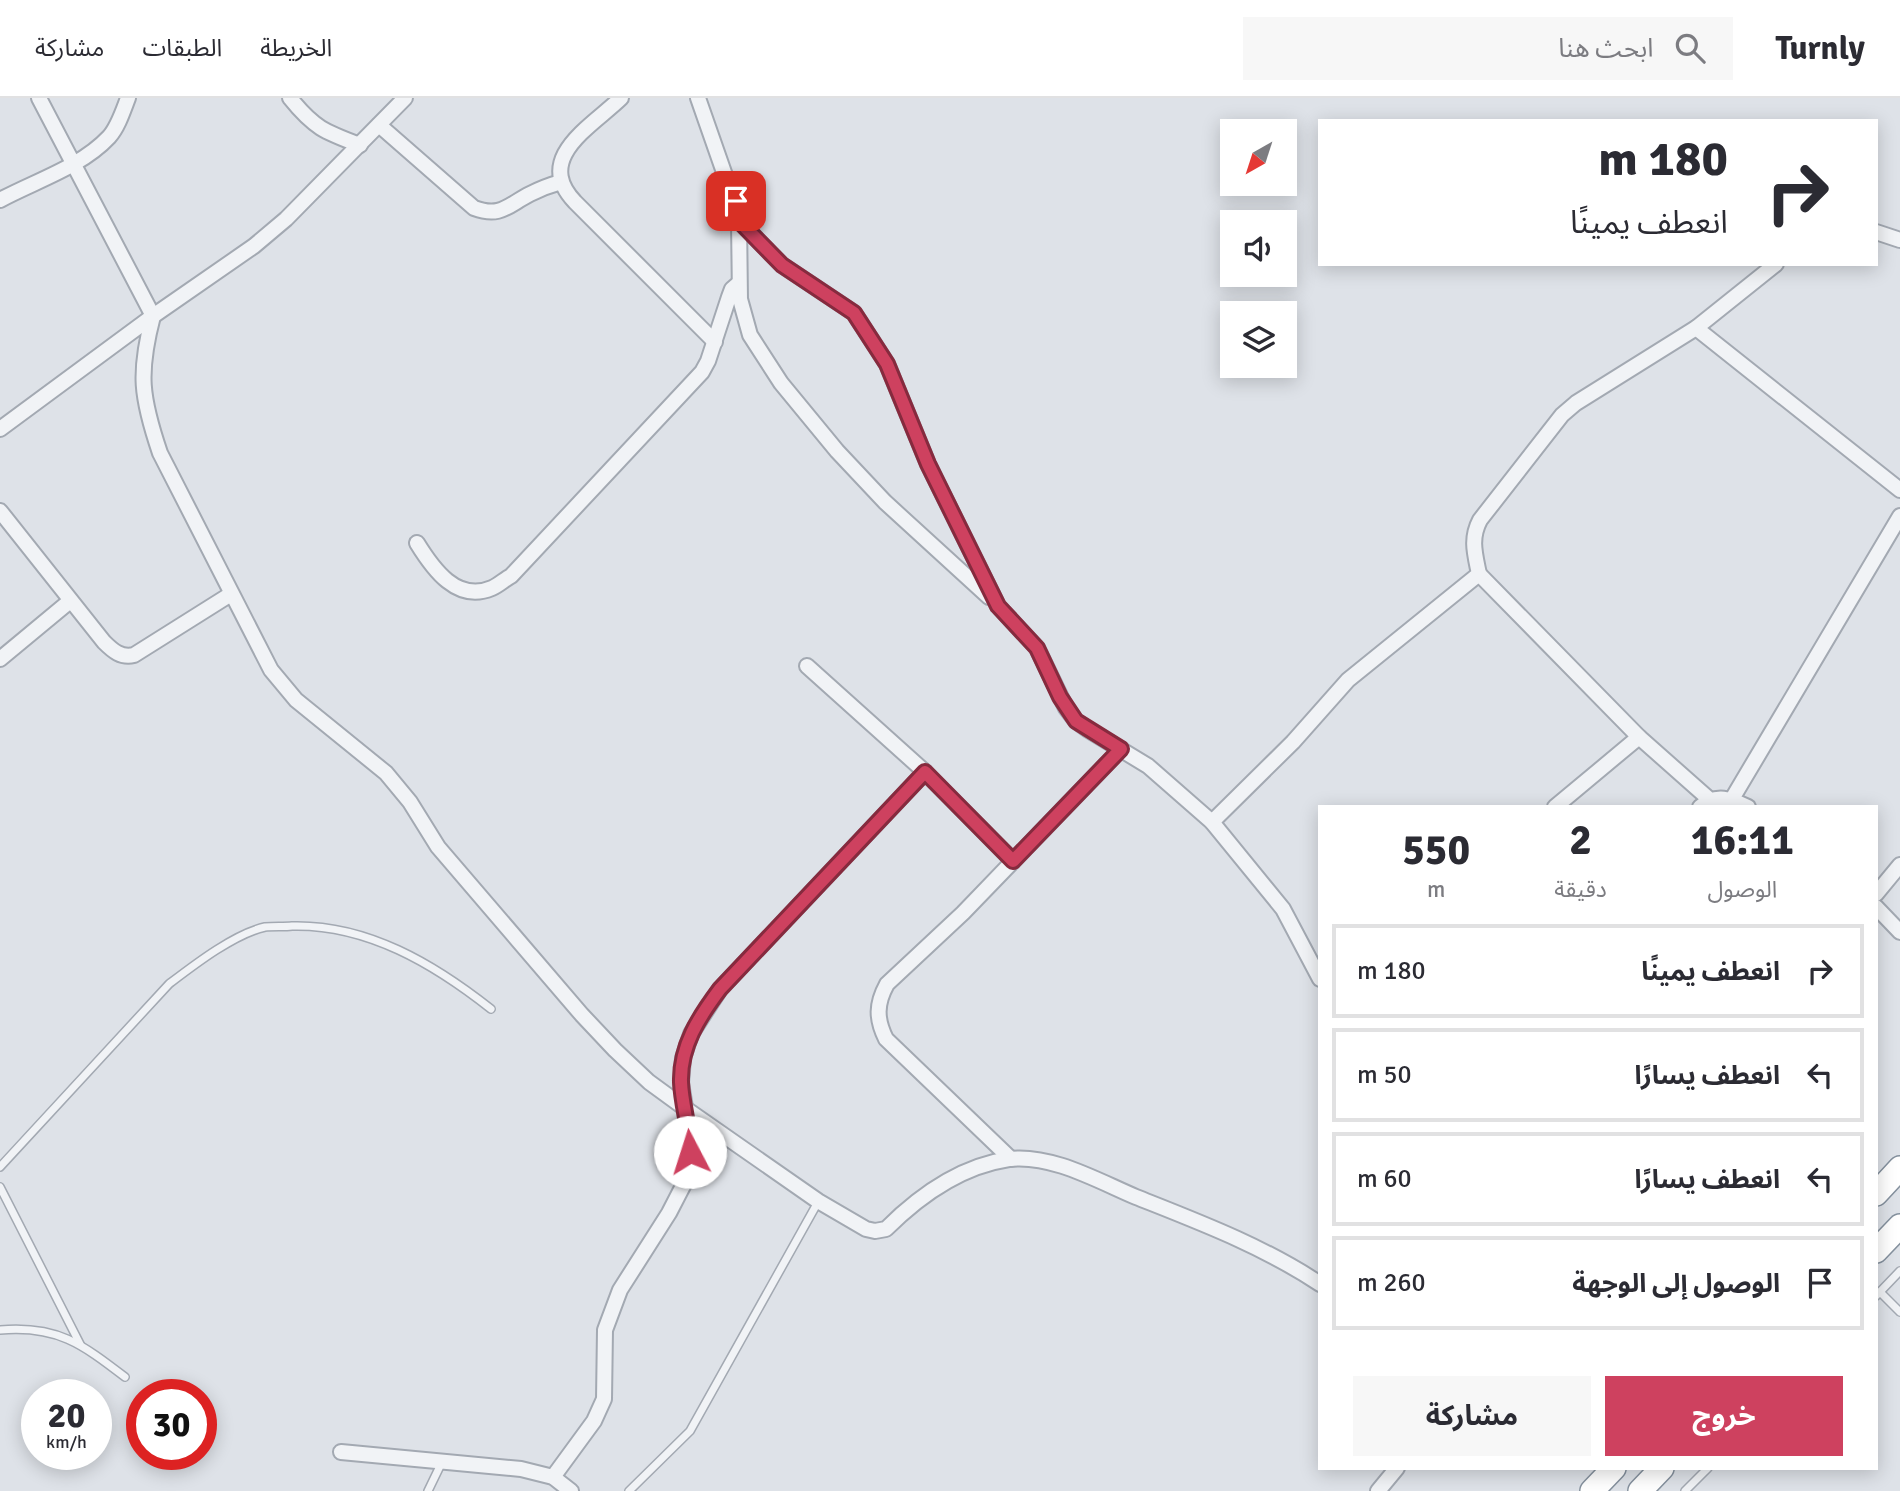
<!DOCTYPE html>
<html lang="ar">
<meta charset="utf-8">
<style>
body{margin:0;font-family:Signika,"Noto Sans Arabic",sans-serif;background:#f7f7f7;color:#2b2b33;direction:rtl;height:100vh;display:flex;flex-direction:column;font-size:26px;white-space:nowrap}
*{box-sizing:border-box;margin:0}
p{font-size:23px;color:#7c7c81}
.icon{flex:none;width:38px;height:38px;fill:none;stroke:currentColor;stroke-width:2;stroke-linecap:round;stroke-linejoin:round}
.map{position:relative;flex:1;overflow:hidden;direction:ltr}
.side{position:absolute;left:1318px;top:707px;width:560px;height:665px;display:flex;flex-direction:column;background:#fff;border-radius:0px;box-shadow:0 4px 18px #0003;direction:rtl}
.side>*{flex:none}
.hud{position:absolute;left:1318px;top:21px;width:560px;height:147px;border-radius:0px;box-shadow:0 4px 18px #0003;direction:rtl;background:#fff;color:#2b2b33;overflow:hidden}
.needle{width:46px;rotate:219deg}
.controls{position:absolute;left:1220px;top:21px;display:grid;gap:14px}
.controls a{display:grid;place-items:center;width:77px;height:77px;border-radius:0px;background:#fff;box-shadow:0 4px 18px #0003;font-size:35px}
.speed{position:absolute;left:21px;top:1281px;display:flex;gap:14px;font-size:35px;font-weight:700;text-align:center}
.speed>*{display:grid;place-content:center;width:91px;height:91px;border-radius:50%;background:#fff;box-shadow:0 4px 18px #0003;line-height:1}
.speed small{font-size:18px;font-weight:400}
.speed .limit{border:10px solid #d22;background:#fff;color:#111}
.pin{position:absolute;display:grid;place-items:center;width:60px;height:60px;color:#fff;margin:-30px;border-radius:14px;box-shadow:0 4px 10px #0006}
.me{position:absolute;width:77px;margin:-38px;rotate:355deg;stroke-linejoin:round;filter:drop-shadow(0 0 5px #0008)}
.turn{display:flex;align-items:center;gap:24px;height:147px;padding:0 35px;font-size:32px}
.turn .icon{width:91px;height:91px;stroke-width:2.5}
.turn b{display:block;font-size:49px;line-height:60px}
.eta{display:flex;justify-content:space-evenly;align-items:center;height:119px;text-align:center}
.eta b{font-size:42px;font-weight:700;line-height:49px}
.button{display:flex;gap:14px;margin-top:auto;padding:14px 35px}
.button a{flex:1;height:80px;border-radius:0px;background:#ce415f;color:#fff;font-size:28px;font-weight:700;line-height:80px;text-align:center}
.button a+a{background:#f7f7f7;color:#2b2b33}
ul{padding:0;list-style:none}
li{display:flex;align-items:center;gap:21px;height:94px;margin:0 14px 10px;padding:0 21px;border:4px solid #e1e1e2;border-radius:0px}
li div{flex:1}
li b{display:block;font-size:26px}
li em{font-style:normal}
header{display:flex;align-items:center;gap:42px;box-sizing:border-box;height:98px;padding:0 35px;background:#fff;border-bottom:2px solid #e1e1e2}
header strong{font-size:33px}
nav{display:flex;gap:38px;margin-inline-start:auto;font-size:24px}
.search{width:490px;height:63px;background:#f7f7f7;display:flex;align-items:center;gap:18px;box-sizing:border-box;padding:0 24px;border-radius:0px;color:#7c7c81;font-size:26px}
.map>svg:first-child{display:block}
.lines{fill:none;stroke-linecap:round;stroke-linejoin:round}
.service-casing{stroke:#a3a9b2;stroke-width:10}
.minor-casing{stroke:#a3a9b2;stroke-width:18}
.trunk-casing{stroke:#85919e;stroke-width:26}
.service{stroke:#f1f3f6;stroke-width:7}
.minor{stroke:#f1f3f6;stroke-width:14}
.trunk{stroke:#fff;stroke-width:23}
.route-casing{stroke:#862a3e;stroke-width:18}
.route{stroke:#ce415f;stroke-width:12}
</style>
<header>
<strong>Turnly</strong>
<div class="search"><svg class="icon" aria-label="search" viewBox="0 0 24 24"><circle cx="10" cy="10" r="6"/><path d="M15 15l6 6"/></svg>ابحث هنا</div>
<nav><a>الخريطة</a><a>الطبقات</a><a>مشاركة</a></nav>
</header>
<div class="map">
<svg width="1900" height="1393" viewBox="0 0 1900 1393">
<rect width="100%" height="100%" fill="#dee2e8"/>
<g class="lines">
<g class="service-casing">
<g id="service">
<path d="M0 1069 169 886C194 867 234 836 265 829 274 828 284 829 292 828 367 826 434 866 491 911"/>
<path d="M0 1089 80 1246"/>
<path d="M1880 1194 1900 1214"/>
<path d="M1876 1198 1900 1173"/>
<path d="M0 1232C57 1227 82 1246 125 1279"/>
<path d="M428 1393 442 1364"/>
<path d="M629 1393 690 1333 818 1104"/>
<path d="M1685 1393 1708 1370"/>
</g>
</g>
<g class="minor-casing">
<g id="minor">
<path d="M39 0 153 218C138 275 141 299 160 355L271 572 296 602 386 675 410 704 438 749 582 917 615 952 649 984 686 1011 818 1103 866 1131 875 1133 886 1131C919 1098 962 1068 1009 1061 1052 1056 1098 1083 1136 1099 1199 1124 1263 1148 1320 1186"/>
<path d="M290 0C314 30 325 34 360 47"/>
<path d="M621 0C591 29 533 60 575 104L715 244"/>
<path d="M698 0 727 83 736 103 739 123 740 201 750 237 781 285 837 353 885 404 989 499"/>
<path d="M379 27 474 110C501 120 508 107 530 96 540 91 550 87 561 84"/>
<path d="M0 102C35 83 81 69 109 39 118 29 123 13 128 0"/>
<path d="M739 123 782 167 854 215 887 266 928 366 998 508 1037 550 1066 610 1076 623 1087 631 1148 668 1212 724 1283 811 1320 881"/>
<path d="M1876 134 1900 142"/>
<path d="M1696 230 1900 392"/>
<path d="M0 331 153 218 254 148 286 121 405 0"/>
<path d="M0 413 104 544C113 553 121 560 134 557L231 496"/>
<path d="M417 445C433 471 457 505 492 490 499 487 505 481 511 478L702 274 708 263 729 199 732 191 739 185"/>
<path d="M1479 476 1639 639 1709 701"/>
<path d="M0 561 70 503"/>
<path d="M807 568 925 674 1013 763"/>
<path d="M1732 701 1900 418"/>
<path d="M1555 709 1639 639"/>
<path d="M1700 709C1716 695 1731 701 1748 709"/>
<path d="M1212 724 1293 644 1348 582 1479 476C1475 456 1470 441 1480 422L1562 317 1576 305 1696 230 1776 166"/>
<path d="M1876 796 1900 767"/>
<path d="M1876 809 1900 834"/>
<path d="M1011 1061 886 941C876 921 876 906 887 886L963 815 1121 651"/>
<path d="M341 1354 521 1371 553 1379 571 1393"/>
<path d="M553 1379 594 1323 604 1301 605 1232 620 1192 669 1115 685 1084 689 1068 690 1040 681 985 683 960 691 936 720 891 925 674"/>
<path d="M1378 1393 1397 1370"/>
</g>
</g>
<g class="trunk-casing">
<g id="trunk">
<path d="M1876 1096 1900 1070"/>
<path d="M1876 1153 1900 1128"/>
<path d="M1592 1393 1614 1370"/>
<path d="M1640 1393 1662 1370"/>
</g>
</g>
<use href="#service" class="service"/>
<use href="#minor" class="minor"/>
<use href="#trunk" class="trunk"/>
</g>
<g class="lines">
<g class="route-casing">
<path id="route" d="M690 1054C690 1030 682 1008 681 984 680 948 699 919 720 891L925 674 1013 763 1121 651 1076 623 1060 599 1037 550 998 508 928 366 887 266 854 215 782 167 739 123 736 103"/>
</g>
<use href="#route" class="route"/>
</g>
</svg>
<div class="controls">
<a><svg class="needle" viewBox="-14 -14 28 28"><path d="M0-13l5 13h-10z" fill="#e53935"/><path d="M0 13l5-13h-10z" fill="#7c7c81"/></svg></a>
<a><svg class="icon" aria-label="sound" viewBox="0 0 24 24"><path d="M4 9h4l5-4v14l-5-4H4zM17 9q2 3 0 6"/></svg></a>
<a><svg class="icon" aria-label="layers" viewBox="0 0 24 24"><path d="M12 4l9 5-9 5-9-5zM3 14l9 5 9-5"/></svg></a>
</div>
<div class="speed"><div>20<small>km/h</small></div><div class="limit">30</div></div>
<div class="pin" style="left:736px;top:103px;background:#d93025"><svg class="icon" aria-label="arrive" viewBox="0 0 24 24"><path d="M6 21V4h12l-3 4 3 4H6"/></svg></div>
<svg class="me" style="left:690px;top:1054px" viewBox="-20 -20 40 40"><circle r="19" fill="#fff"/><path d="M0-13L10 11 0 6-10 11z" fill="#ce415f"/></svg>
<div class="hud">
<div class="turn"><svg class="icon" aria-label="right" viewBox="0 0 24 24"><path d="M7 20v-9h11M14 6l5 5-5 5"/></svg><div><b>180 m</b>انعطف يمينًا</div></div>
</div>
<section class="side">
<div class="eta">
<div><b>16:11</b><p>الوصول</p></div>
<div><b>2</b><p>دقيقة</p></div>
<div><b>550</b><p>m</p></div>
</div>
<ul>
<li><svg class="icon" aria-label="right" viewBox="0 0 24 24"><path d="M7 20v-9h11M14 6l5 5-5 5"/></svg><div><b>انعطف يمينًا</b></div><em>180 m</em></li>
<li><svg class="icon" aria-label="left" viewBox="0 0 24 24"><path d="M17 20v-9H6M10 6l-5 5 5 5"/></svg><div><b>انعطف يسارًا</b></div><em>50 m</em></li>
<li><svg class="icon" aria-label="left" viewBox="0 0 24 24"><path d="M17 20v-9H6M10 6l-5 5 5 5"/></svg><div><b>انعطف يسارًا</b></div><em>60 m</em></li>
<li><svg class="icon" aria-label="arrive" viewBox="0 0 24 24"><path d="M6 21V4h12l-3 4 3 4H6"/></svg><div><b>الوصول إلى الوجهة</b></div><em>260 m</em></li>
</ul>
<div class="button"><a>خروج</a><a>مشاركة</a></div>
</section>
</div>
